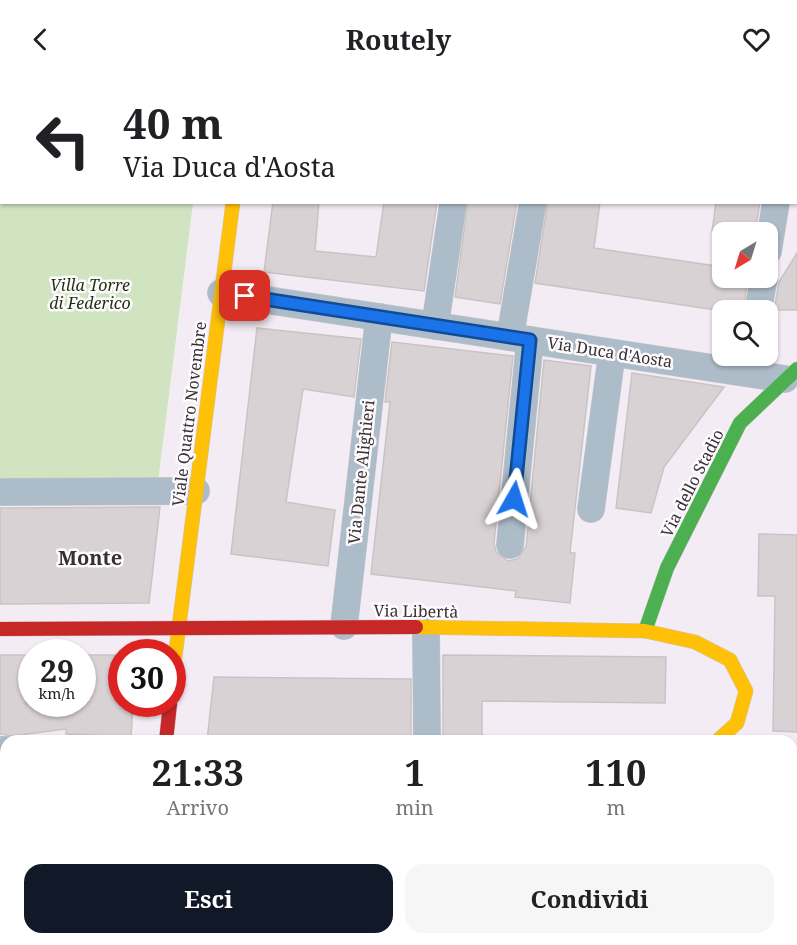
<!DOCTYPE html>
<html lang="it">
<meta charset="utf-8">
<style>
body{margin:0;font-family:"Noto Serif",serif;background:#f6f6f6;color:#202124;height:100vh;display:flex;flex-direction:column;font-size:22px;white-space:nowrap}
*{box-sizing:border-box;margin:0}
p{font-size:20px;color:#757577}
.icon{flex:none;width:33px;height:33px;fill:none;stroke:currentColor;stroke-width:2;stroke-linecap:round;stroke-linejoin:round}
.map{position:relative;flex:1;overflow:hidden}
.panel{position:absolute;left:0px;top:657px;width:798px;height:210px;display:flex;flex-direction:column;background:#fff;border-radius:18px 18px 0 0;box-shadow:0 2px 4px #0004}
.panel>*{flex:none}
.guide{position:absolute;left:0px;top:0px;width:798px;height:126px;box-shadow:0 2px 4px #0004;background:#fff;color:#202124;overflow:hidden}
.needle{width:39px;rotate:218deg}
.tools{position:absolute;left:712px;top:144px;display:grid;gap:12px}
.tools a{display:grid;place-items:center;width:66px;height:66px;border-radius:12px;background:#fff;box-shadow:0 2px 4px #0004;font-size:30px}
.speed{position:absolute;left:18px;top:561px;display:flex;gap:12px;font-size:30px;font-weight:700;text-align:center}
.speed>*{display:grid;place-content:center;width:78px;height:78px;border-radius:50%;background:#fff;box-shadow:0 2px 4px #0004;line-height:1}
.speed small{font-size:15px;font-weight:400}
.speed .limit{border:9px solid #d22;background:#fff;color:#111}
.pin{position:absolute;display:grid;place-items:center;width:51px;height:51px;color:#fff;margin:-26px;border-radius:12px;box-shadow:0 3px 9px #0006}
.me{position:absolute;width:66px;margin:-33px;rotate:6deg;stroke-linejoin:round;filter:drop-shadow(0 0 4px #0008)}
.turn{display:flex;align-items:center;gap:21px;height:126px;padding:0 24px;font-size:27px}
.turn .icon{width:78px;height:78px;stroke-width:2.5}
.turn b{display:block;font-size:42px;line-height:51px}
.eta{display:flex;justify-content:space-evenly;align-items:center;height:102px;text-align:center}
.eta b{font-size:36px;font-weight:700;line-height:42px}
.button{display:flex;gap:12px;margin-top:auto;padding:12px 24px}
.button a{flex:1;height:69px;border-radius:18px;background:#111827;color:#fff;font-size:24px;font-weight:700;line-height:69px;text-align:center}
.button a+a{background:#f6f6f6;color:#202124}
header{display:flex;justify-content:space-between;align-items:center;height:78px;padding:0 24px;background:#fff;font-size:27px;font-weight:700}
.map>svg:first-child{display:block}
.green{fill:#d1e4c2}
.building{fill:#d9d2d4;stroke:#cac3c5;stroke-width:1.5}
.lines{fill:none;stroke-linecap:round;stroke-linejoin:round}
.street-casing{stroke:#cdc7cd;stroke-width:28}
.fast-casing{stroke:#cdc7cd;stroke-width:15}
.slow-casing{stroke:#cdc7cd;stroke-width:15}
.jam-casing{stroke:#cdc7cd;stroke-width:15}
.street{stroke:#adbcc9;stroke-width:27}
.fast{stroke:#4caf50;stroke-width:14}
.slow{stroke:#ffc107;stroke-width:14}
.jam{stroke:#c62828;stroke-width:14}
.route-casing{stroke:#114b97;stroke-width:15}
.route{stroke:#1a73e8;stroke-width:10}
.labels{text-anchor:middle;dominant-baseline:central;stroke-width:5;stroke-linejoin:round;paint-order:stroke}
.park-label{font-size:16px;font-style:italic;fill:#1e2f0f;stroke:#fefbfd}
.street-label{font-size:16px;fill:#363036;stroke:#fefbfd}
.quarter-label{font-size:20px;font-weight:bold;fill:#363036;stroke:#fefbfd}
</style>
<header><svg class="icon" aria-label="back" viewBox="0 0 24 24"><path d="M15 5l-7 7 7 7"/></svg>Routely<svg class="icon" aria-label="heart" viewBox="0 0 24 24"><path d="M12 20l-8-8c-3-5 5-10 8-4 3-6 11-1 8 4z"/></svg></header>
<div class="map">
<svg width="797" height="867" viewBox="0 0 797 867">
<rect width="100%" height="100%" fill="#f4ecf4"/>
<path class="green" d="M0 0H209L2 2V124L193 125 158 404 0 403Z"/>
<g class="building">
<path d="M273 124H319L315 173 376 179 384 124H437L424 213 264 194Z"/>
<path d="M468 124H517L500 226 455 219Z"/>
<path d="M548 124H600L594 170 723 189V200H748L743 232 723 233 535 205Z"/>
<path d="M716 124H760L755 154H712Z"/>
<path d="M797 175V232H774L779 204Z"/>
<path d="M257 250 361 261 354 319 303 311 286 424 335 432 328 488 231 476Z"/>
<path d="M392 264 513 278 494 465 496 474 508 483 517 481 526 469 544 282 591 288 570 475H575L570 525 515 519 516 513 371 496 390 324H385Z"/>
<path d="M632 295 724 309 664 389 651 435 616 430Z"/>
<path d="M160 429 149 525 0 526V430Z"/>
<path d="M759 456 797 457V654L773 653 775 518H758Z"/>
<path d="M0 577H28L26 626H82V577H122V626H133L131 659 66 656V651L12 658 0 656Z"/>
<path d="M443 577 666 579 665 625 482 623V663H443Z"/>
<path d="M214 599 411 601V663H207Z"/>
</g>
<g class="lines">
<g class="street-casing">
<g id="street">
<path d="M711 0 720 2"/>
<path d="M796 6 797 2"/>
<path d="M768 173 776 124"/>
<path d="M221 215 785 301"/>
<path d="M758 232 764 200"/>
<path d="M435 248 453 126"/>
<path d="M510 259 533 124"/>
<path d="M0 414 196 413"/>
<path d="M591 431 612 275"/>
<path d="M510 467 530 262"/>
<path d="M344 548 379 239"/>
<path d="M426 550 427 663"/>
<path d="M0 672H6"/>
<path d="M0 810H6"/>
<path d="M297 867 298 861"/>
</g>
</g>
<g class="fast-casing">
<g id="fast">
<path d="M248 0V2"/>
<path d="M645 553 667 490 740 345 797 291"/>
<path d="M143 861V867"/>
<path d="M586 867 597 861"/>
<path d="M772 867 797 858"/>
</g>
</g>
<g class="slow-casing">
<g id="slow">
<path d="M416 549 645 553 695 564 730 582 746 613 737 645 717 663"/>
<path d="M172 603 233 124"/>
</g>
</g>
<g class="jam-casing">
<g id="jam">
<path d="M0 551 416 549"/>
<path d="M166 663 170 626"/>
<path d="M792 758 797 766"/>
</g>
</g>
<use href="#street" class="street"/>
<use href="#fast" class="fast"/>
<use href="#slow" class="slow"/>
<use href="#jam" class="jam"/>
</g>
<g class="lines">
<g class="route-casing">
<path id="route" d="M245 218 530 262 514 421"/>
</g>
<use href="#route" class="route"/>
</g>
<g class="labels">
<g class="park-label">
<text x="90" y="207">Villa Torre<tspan x="90" dy="18">di Federico</tspan></text>
</g>
<g class="street-label">
<text transform="translate(610 274) rotate(9)">Via Duca d'Aosta</text>
<text transform="translate(189 336) rotate(-83)">Viale Quattro Novembre</text>
<text transform="translate(361 394) rotate(-84)">Via Dante Alighieri</text>
<text transform="translate(692 405) rotate(-63)">Via dello Stadio</text>
<text transform="translate(416 533) rotate(1)">Via Libertà</text>
</g>
<g class="quarter-label">
<text x="90" y="479">Monte</text>
</g>
</g>
</svg>
<div class="tools">
<a><svg class="needle" viewBox="-14 -14 28 28"><path d="M0-13l5 13h-10z" fill="#e53935"/><path d="M0 13l5-13h-10z" fill="#757577"/></svg></a>
<a><svg class="icon" aria-label="search" viewBox="0 0 24 24"><circle cx="10" cy="10" r="6"/><path d="M15 15l6 6"/></svg></a>
</div>
<div class="speed"><div>29<small>km/h</small></div><div class="limit">30</div></div>
<div class="pin" style="left:245px;top:218px;background:#d93025"><svg class="icon" aria-label="arrive" viewBox="0 0 24 24"><path d="M6 21V4h12l-3 4 3 4H6"/></svg></div>
<svg class="me" style="left:514px;top:421px" viewBox="-20 -20 40 40"><path d="M0-17L14 15 0 8-14 15z" fill="#1a73e8" stroke="#fff" stroke-width="4"/></svg>
<div class="guide">
<div class="turn"><svg class="icon" aria-label="left" viewBox="0 0 24 24"><path d="M17 20v-9H6M10 6l-5 5 5 5"/></svg><div><b>40 m</b>Via Duca d'Aosta</div></div>
</div>
<section class="panel">
<div class="eta">
<div><b>21:33</b><p>Arrivo</p></div>
<div><b>1</b><p>min</p></div>
<div><b>110</b><p>m</p></div>
</div>
<div class="button"><a>Esci</a><a>Condividi</a></div>
</section>
</div>
